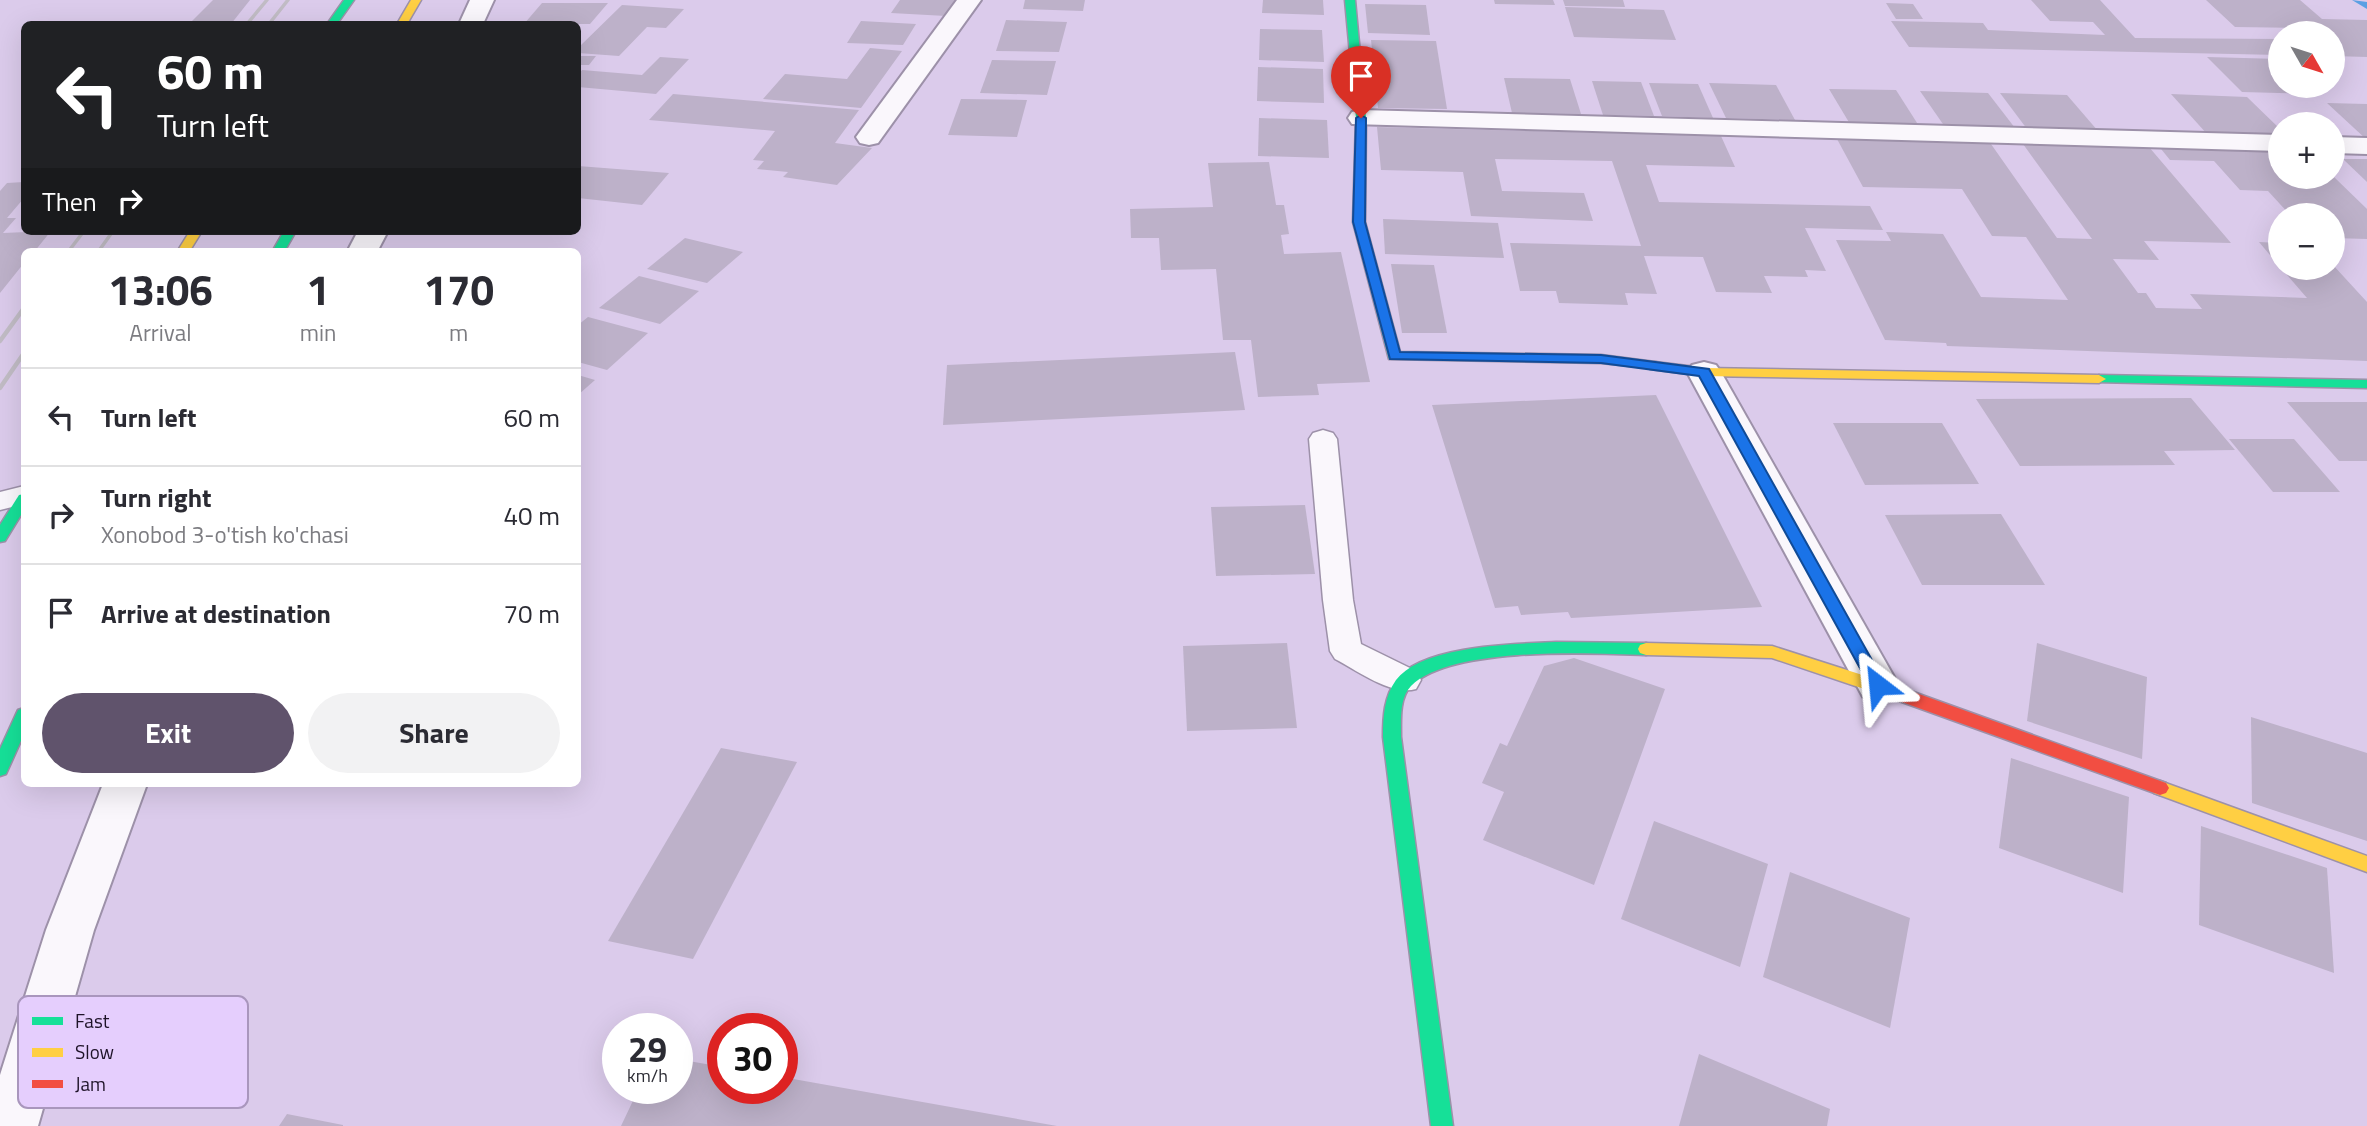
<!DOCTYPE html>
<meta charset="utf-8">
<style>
body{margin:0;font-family:"Titillium Web",sans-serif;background:#f2f2f3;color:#2b2b33;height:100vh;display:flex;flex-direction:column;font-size:26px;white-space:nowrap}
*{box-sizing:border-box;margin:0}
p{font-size:23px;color:#7c7c81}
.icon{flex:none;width:38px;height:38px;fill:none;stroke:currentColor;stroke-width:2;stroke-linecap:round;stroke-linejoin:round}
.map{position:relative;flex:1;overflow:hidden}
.details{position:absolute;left:21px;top:248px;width:560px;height:539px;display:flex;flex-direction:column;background:#fff;border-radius:10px;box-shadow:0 7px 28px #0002}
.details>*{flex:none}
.guide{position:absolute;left:21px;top:21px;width:560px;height:214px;border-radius:10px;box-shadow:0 7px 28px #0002;background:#202124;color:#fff;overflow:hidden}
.needle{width:46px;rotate:129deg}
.controls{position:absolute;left:2268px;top:21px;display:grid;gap:14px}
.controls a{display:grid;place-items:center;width:77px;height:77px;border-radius:50%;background:#fff;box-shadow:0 7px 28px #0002;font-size:35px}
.speed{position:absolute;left:602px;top:1013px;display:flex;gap:14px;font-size:35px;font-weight:700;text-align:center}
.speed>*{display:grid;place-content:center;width:91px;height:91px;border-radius:50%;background:#fff;box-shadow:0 7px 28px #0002;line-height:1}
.speed small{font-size:18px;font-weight:400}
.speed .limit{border:10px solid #d22;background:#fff;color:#111}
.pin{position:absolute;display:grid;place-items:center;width:60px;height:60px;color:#fff;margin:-72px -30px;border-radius:50% 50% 50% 0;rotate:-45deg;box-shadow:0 0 7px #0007}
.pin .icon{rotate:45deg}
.me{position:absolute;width:77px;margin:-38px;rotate:331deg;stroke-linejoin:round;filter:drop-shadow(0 0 5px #0008)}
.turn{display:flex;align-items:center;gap:24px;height:147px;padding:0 21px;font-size:32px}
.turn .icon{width:91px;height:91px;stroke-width:2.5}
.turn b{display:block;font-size:49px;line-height:60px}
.then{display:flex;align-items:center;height:66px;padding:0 21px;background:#0003;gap:14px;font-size:26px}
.eta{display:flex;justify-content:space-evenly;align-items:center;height:119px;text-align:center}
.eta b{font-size:42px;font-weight:700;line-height:49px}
.cta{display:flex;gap:14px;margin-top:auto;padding:14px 21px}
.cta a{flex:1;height:80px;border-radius:42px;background:#60536c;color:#fff;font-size:28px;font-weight:700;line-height:80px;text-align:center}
.cta a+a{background:#f2f2f3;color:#2b2b33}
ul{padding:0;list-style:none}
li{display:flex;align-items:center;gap:21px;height:98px;padding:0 21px;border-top:2px solid #e1e1e2}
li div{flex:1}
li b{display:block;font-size:26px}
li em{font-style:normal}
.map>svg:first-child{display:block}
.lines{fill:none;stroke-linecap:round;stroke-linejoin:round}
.stream{fill:#5ba0e3;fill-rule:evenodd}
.building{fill:#bdb1c9}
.lane-casing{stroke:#9d91a9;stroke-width:3}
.street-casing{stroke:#9d91a9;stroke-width:4}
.fast-casing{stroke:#9d91a9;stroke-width:3}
.slow-casing{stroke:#9d91a9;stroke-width:3}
.jam-casing{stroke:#9d91a9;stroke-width:3}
.lane{fill:#faf7fc;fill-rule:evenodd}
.street{fill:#faf7fc;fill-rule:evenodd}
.fast{fill:#16e098;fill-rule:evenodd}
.slow{fill:#ffcf43;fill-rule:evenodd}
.jam{fill:#f24e42;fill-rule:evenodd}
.rail-far1{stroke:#c1bcc5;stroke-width:3.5}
.rail{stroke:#c1bcc5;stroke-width:4.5}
.route{fill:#1a73e8;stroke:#114b97;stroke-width:2}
.key{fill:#e5cefd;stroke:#a996bd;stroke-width:2}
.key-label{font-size:19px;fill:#1e1328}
</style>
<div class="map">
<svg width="2367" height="1126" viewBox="0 0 2367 1126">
<rect width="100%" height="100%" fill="#dbcbeb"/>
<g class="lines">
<path class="stream" d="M2352 0 2367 2V9Z"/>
</g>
<g class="building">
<path d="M213 0H250L231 24H189Z"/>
<path d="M900 0H955L946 16 891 13Z"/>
<path d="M1025 0H1085L1083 11 1023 9Z"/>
<path d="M1263 0H1323L1324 15 1262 13Z"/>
<path d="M1494 0H1553L1555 5 1495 4Z"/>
<path d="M1563 0H1623L1625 7 1565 6Z"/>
<path d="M2031 0H2100L2135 38 2280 39V55L1909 47 1891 21 1983 23 1988 30 2105 35 2093 22 2050 21Z"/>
<path d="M2206 0H2300L2322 19 2367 20V57L2333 56V33H2314L2307 28 2235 27Z"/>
<path d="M542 3H608L590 24H524Z"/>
<path d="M1886 3 1913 4 1923 19H1896Z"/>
<path d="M1365 4 1426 5 1430 35 1368 33Z"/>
<path d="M622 5 684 9 666 28 647 27 619 56 578 53V48Z"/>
<path d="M1565 7 1664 10 1676 40 1574 37Z"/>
<path d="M1006 20 1067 22 1059 52 996 51Z"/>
<path d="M861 21 916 24 903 45 847 43Z"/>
<path d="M1260 29 1322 30 1324 62 1259 60Z"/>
<path d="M1371 40 1436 41 1447 109 1378 108Z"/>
<path d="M870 48 902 51 861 108 763 99 785 74 847 79Z"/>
<path d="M578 56H596L589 65H578Z"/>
<path d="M660 57 689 59 656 94 578 87V75L582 70 642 75Z"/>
<path d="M2207 57 2280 59V86H2309L2319 94 2242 92Z"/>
<path d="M992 60 1056 61 1047 95 980 93Z"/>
<path d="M1258 67 1323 69 1324 103 1257 101Z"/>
<path d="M1504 78 1570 79 1581 114 1512 113Z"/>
<path d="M1592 81 1641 82 1654 116 1603 115Z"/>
<path d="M1649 83 1698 84 1713 118 1662 116Z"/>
<path d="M1709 83 1776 85 1795 120 1726 118Z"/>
<path d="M1829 89 1896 90 1919 126 1850 124Z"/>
<path d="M1920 91 1988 93 2015 128 1945 127Z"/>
<path d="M2000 93 2067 95 2098 131 2027 129Z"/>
<path d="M673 94 859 110 835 143 872 148 837 185 783 177 788 172 757 169 764 161 753 160 775 131 649 120Z"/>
<path d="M2171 94 2247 97 2280 129V136L2207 134Z"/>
<path d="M961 99 1027 100 1017 137 948 135Z"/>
<path d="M2327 103 2367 104V140Z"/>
<path d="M1259 118 1327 120 1329 158 1258 156Z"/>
<path d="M1377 127 1721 136 1735 167 1646 165 1659 202 1870 206 1883 230 1805 228 1826 271 1805 270 1808 277 1764 276 1772 293 1716 292 1703 257 1644 256 1657 294 1625 293 1628 305 1559 303 1556 291H1520L1510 243 1641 246 1612 161 1495 159 1502 191 1584 193 1593 221 1471 216 1463 172 1381 170Z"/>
<path d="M1837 139 1991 144 2057 238 2092 239 2023 144 2149 147 2231 243 2144 241 2159 260 2113 259 2138 293H2146L2156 308 2202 309 2190 294 2307 298 2281 268H2333V265L2367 302V361L1947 346 1946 343 1885 340 1836 240 1891 241 1886 232 1943 234 1981 297 2068 300 2026 237 1992 236 1962 189 1863 187Z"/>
<path d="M2157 144 2280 148V177H2334L2367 209V239L2333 238V215H2290L2268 191 2240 190 2214 161 2170 160Z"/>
<path d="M2343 159H2367V182Z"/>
<path d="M1269 162 1276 205H1284L1289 234 1281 235 1284 254 1341 252 1370 382 1317 384 1319 395 1258 397 1251 340H1223L1216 269 1161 270 1159 238H1131L1130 209 1213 207 1208 163Z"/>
<path d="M578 166 669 173 642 205 578 198Z"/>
<path d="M24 182V198L7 218H16L3 233 51 231 34 252H24V263L0 293V191L7 183Z"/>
<path d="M1383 219 1498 223 1504 258 1385 254Z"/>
<path d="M685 238 743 252 707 283 647 269Z"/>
<path d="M2259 242 2280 243V267Z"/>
<path d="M1391 264 1434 265 1447 333H1402Z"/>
<path d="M639 276 699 291 660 324 599 308Z"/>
<path d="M588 317 648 333 607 370 578 362V325Z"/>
<path d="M1235 352 1245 410 943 425 947 365Z"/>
<path d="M578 375 595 380 578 395Z"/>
<path d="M1656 395 1762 607 1571 618 1568 612 1521 615 1518 606 1495 608 1432 405Z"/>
<path d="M2191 398 2235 450 2164 451 2175 465 2020 466 1976 399Z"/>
<path d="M2287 402H2367V461H2339Z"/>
<path d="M1833 423H1942L1979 484 1865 485Z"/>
<path d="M2229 439H2294L2340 492H2273Z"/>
<path d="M1305 505 1315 574 1216 576 1211 507Z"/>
<path d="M2001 514 2045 585H1922L1885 515Z"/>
<path d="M1287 643 1297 728 1187 731 1183 646Z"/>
<path d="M2037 643 2147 677 2142 759 2027 721Z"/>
<path d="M1574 658 1665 689 1594 885 1483 840 1504 792 1482 783 1500 743 1507 746 1544 666Z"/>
<path d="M2251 717 2367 753V841L2252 803Z"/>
<path d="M721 748 797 762 693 959 608 941Z"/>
<path d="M2011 758 2129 797 2123 893 1999 848Z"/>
<path d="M1654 821 1768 864 1740 967 1621 919Z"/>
<path d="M2201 826 2327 868 2334 973 2199 925Z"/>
<path d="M1790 872 1910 918 1890 1028 1763 977Z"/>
<path d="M1699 1054 1830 1109 1827 1126H1679Z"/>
<path d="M677 1059 723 1067V1088H782V1077L1057 1126H621L639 1088H677Z"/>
<path d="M287 1114 343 1125V1126H279Z"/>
</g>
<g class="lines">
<g class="lane-casing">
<g id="lane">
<path d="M1323 430 1333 433 1337 439 1353 600 1361 644 1416 671 1421 680 1416 689C1391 696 1358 671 1335 659L1330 651 1323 600 1309 439 1313 433Z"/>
<path d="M24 486V504L0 510V492Z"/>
</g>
</g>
<g class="street-casing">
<g id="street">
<path d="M470 0H494L483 24H459Z"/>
<path d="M957 0H981L878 143 869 145 860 143 856 137Z"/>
<path d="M1361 110 2280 135V151L1352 124 1348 118 1352 112Z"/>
<path d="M2333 137 2367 138V154L2333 153Z"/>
<path d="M358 231H388L377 252H347Z"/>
<path d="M1704 362 1716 365 1721 372 1893 675 1899 686 1893 697 1878 702 1863 697 1687 372 1692 365Z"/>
<path d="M103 784H147L94 930 38 1126H0V1075L46 930Z"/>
</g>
</g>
<g class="fast-casing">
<g id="fast">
<path d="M344 0H354L337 24H327Z"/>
<path d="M1345 0H1355L1366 118 1365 222 1400 352 1601 355 1655 362 1660 363 1662 366 1660 369 1601 363 1389 359 1353 222 1356 118Z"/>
<path d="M284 231H296L284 252H272Z"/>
<path d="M2099 375 2367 380V388L2094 382 2092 379Z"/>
<path d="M24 494V510L5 541 0 542V525L19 495Z"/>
<path d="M1556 642 1646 643 1652 645 1654 649 1652 653 1646 655C1591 653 1451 646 1411 686 1399 698 1401 721 1401 737L1453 1126H1431L1383 737C1383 717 1384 697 1396 680 1422 645 1516 644 1556 642Z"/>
<path d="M24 708V734L6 774 0 776V749L18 710Z"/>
</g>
</g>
<g class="slow-casing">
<g id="slow">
<path d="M411 0H421L407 24H397Z"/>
<path d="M190 231H202L189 252H177Z"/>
<path d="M1655 362 1704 368 2099 375 2106 379 2099 383 1704 376 1650 369 1648 366 1650 363Z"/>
<path d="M1646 643 1772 646 1900 687 1903 692 1900 697 1894 699 1772 658 1646 655 1640 653 1638 649 1640 645Z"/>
<path d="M2160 781 2367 856V872L2154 793 2151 788 2154 783Z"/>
</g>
</g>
<g class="jam-casing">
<path id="jam" d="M1894 685 2166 783 2169 788 2166 793 2160 795 1888 697 1885 692 1888 687Z"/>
</g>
<use href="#lane" class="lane"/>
<use href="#street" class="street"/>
<use href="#fast" class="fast"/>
<use href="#slow" class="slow"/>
<use href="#jam" class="jam"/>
<g class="rail-far1">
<path d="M247 24 267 0"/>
<path d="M269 24 288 0"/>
<path d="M68 252 84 231"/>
<path d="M98 252 113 231"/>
</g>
<g class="rail">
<path d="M0 341 24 308"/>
<path d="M0 388 24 353"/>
</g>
</g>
<path class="route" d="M1361 115 1366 118 1365 222 1400 352 1601 355 1709 369 1886 685 1884 690H1872L1699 376 1601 363 1390 359 1353 222 1356 118Z"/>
<rect x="18" y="996" width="230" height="112" rx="10" class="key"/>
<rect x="32" y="1017" width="31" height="8" fill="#16e098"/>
<rect x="32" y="1048" width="31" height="9" fill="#ffcf43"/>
<rect x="32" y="1080" width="31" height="8" fill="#f24e42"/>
<g class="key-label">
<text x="75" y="1028">Fast</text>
<text x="75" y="1059">Slow</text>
<text x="75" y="1091">Jam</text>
</g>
</svg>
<div class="controls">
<a><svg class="needle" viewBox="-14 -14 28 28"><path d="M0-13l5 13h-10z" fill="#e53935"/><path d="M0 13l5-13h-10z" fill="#7c7c81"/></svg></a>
<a>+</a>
<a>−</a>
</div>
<div class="speed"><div>29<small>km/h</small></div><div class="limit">30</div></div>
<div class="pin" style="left:1361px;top:118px;background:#d93025"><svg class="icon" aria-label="arrive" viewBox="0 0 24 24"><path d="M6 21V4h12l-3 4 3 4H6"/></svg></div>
<svg class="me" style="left:1878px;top:685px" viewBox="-20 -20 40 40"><path d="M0-17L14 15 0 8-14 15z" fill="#1a73e8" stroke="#fff" stroke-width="4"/></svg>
<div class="guide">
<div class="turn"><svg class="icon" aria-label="left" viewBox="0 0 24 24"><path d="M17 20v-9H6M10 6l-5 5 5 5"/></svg><div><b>60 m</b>Turn left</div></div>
<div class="then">Then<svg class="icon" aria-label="right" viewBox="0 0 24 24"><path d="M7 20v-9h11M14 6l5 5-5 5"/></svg></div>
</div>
<section class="details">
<div class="eta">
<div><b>13:06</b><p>Arrival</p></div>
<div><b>1</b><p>min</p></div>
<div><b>170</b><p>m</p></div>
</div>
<ul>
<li><svg class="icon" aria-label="left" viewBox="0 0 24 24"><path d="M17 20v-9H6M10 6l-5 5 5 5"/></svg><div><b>Turn left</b></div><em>60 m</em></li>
<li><svg class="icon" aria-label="right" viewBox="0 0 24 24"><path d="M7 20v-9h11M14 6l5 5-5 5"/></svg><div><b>Turn right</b><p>Xonobod 3-o'tish ko'chasi</p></div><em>40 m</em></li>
<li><svg class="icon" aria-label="arrive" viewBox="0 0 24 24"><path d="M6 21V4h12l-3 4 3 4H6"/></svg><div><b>Arrive at destination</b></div><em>70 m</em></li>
</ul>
<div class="cta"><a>Exit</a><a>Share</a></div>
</section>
</div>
